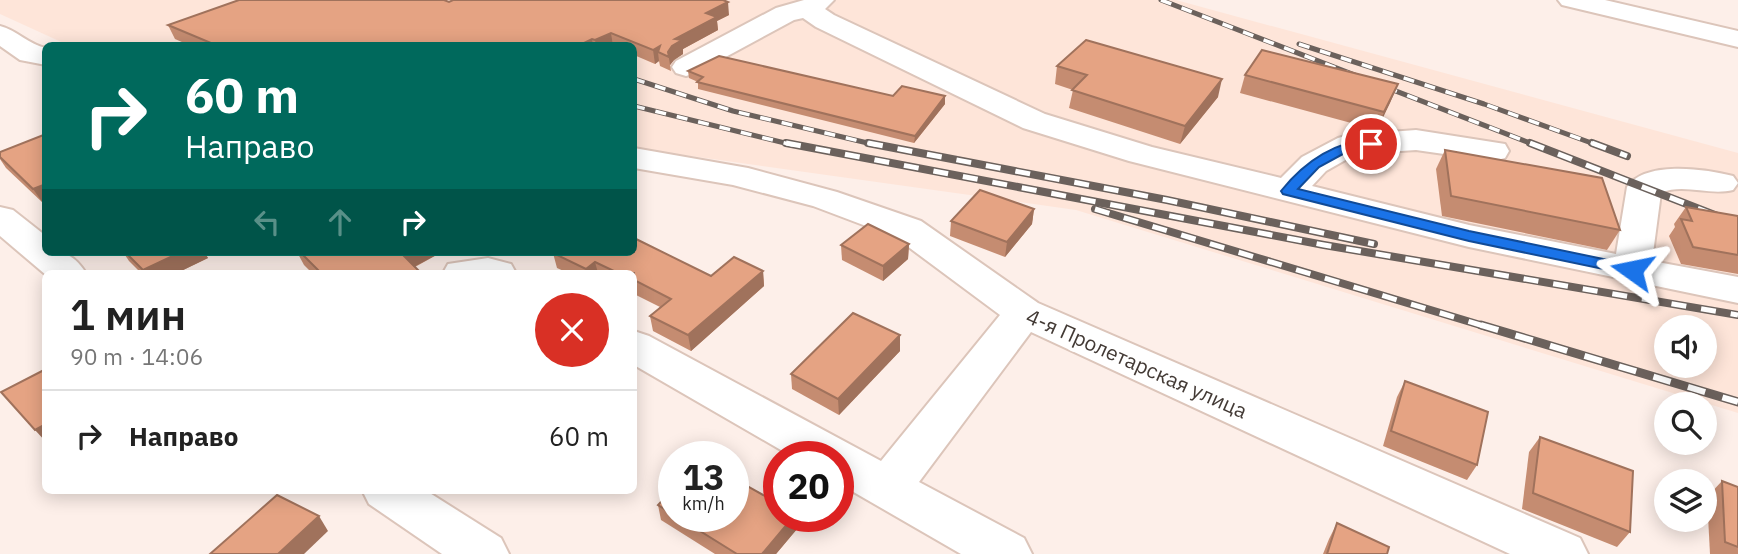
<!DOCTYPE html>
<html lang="ru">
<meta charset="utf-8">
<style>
body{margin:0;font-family:"IBM Plex Sans",sans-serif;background:#f2f2f2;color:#222;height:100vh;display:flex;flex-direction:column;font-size:26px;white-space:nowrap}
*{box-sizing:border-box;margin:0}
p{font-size:23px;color:#767676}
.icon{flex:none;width:38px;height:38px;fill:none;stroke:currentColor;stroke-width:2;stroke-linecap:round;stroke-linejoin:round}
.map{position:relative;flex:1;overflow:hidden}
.panel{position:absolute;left:42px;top:270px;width:595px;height:224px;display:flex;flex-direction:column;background:#fff;border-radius:10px;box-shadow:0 4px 18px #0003}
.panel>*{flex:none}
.guide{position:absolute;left:42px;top:42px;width:595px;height:214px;border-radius:10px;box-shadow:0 4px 18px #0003;background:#00695c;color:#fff;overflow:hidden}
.controls{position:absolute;left:1654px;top:315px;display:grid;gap:14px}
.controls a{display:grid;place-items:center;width:63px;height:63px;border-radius:50%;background:#fff;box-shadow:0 4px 18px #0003;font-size:35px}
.speed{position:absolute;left:658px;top:441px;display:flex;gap:14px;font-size:35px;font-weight:700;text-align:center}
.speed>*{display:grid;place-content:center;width:91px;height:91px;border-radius:50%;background:#fff;box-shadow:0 4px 18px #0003;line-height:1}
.speed small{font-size:18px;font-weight:400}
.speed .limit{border:10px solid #d22;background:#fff;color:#111}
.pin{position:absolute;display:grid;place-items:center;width:60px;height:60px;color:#fff;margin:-30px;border:4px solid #fff;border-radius:50%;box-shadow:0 2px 7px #0007}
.me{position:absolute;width:77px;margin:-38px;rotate:282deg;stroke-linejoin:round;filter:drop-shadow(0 0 5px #0008)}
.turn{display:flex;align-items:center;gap:24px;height:147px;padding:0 28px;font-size:32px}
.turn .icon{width:91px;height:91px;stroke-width:2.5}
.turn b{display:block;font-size:49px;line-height:60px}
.lanes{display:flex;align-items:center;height:66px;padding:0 28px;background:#0003;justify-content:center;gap:35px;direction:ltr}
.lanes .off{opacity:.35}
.round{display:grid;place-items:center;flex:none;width:74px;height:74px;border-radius:37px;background:#f2f2f2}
.head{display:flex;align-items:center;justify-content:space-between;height:119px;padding:0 28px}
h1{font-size:42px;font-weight:600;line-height:52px}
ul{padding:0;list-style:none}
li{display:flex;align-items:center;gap:21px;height:91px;padding:0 28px;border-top:2px solid #e0e0e0}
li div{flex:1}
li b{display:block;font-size:26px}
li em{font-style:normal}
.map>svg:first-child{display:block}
.built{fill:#fee5d9;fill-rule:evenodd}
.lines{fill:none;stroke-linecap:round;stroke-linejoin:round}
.minor-casing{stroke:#dcc5ba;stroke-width:4}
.minor{fill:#fff;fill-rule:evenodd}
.rail-far2-casing{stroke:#6b615c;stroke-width:5}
.rail-far1-casing{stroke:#6b615c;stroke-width:8}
.rail-casing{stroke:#6b615c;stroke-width:9}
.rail-far2{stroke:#fff;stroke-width:3.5;stroke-dasharray:11;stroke-linecap:butt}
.rail-far1{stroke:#fff;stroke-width:5;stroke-dasharray:15;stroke-linecap:butt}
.rail{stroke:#fff;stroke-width:6;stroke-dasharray:18;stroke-linecap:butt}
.wall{fill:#c58c71}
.shaded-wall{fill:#a0725c}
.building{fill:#e5a383;stroke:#a0725c;stroke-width:2}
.route{fill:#1a73e8;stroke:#114b97;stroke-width:2}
.labels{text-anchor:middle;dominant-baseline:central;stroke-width:7;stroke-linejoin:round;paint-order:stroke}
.street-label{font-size:21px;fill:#433a35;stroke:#fff}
</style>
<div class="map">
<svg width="1738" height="554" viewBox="0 0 1738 554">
<rect width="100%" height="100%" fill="#fdefe9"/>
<path class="built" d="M0 0H1176L1738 153V413L1076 210 634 148V46H70L0 14ZM1666 327H1704V366H1666Z"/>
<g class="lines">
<g class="minor-casing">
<g id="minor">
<path d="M804 0H834L825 9 834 15 1045 114 1152 147 1281 178 1302 157 1338 138 1349 135 1416 130 1505 144 1509 151 1505 158 1493 161 1416 150 1356 154 1326 171 1312 186 1469 225 1616 254 1627 187C1646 160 1705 169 1733 176L1738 183 1733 190C1709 196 1683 183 1661 193L1652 261 1738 277V303L1469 247 1129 161 1023 128 816 27 803 18 794 20 696 73 686 76 676 73 672 67 676 61 776 8Z"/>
<path d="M1558 0H1605L1738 31V47L1562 5Z"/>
<path d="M0 26C17 30 29 45 46 48V65L20 60 0 46Z"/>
<path d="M634 148 748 168 837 192 921 221 1038 303 1580 538 1588 554H1510L1031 332 919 482 1024 538 1032 554H961L838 483V457H793L634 365V331L649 336 881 461 1000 315 895 237 813 206 733 185 634 168Z"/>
<path d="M0 207 13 210 46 236V252C66 252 74 255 86 273L46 275 0 236Z"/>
<path d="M488 258 511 264 516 273H443L448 264Z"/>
<path d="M362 490H425L501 538 509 554H442L369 504Z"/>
</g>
</g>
<use href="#minor" class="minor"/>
<g class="rail-far2-casing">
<g id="rail-far2">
<path d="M1161 0 1535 145"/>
<path d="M1299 44 1484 104 1597 145"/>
<path d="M634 79 733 111 876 145"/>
<path d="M634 106 793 145"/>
</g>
</g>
<g class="rail-far1-casing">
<g id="rail-far1">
<path d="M786 143 1324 245 1738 315"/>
<path d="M868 143 1167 200 1374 244"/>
<path d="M1530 143 1738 224"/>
<path d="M1592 143 1627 156"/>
<path d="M1095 209 1487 327"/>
</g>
</g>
<g class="rail-casing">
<path id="rail" d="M1481 325 1738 402"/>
</g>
<use href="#rail-far2" class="rail-far2"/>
<use href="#rail-far1" class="rail-far1"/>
<use href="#rail" class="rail"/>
</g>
<g class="wall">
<path d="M449 2 729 15 717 21 718 30 683 49V54L674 60 670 65 671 71 660 66 659 61 655 64 634 55V46H191L175 39 168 25Z"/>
<path d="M1057 66 1218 97 1180 144 1069 108 1073 90 1055 84Z"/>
<path d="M688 71 893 96H945V104L914 143 698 89V82L689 78Z"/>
<path d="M1245 75 1398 84 1377 130 1240 93Z"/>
<path d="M46 134V202L43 203 6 168 0 159V152Z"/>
<path d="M1445 150 1620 230 1607 250 1442 216 1436 169Z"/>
<path d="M1686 207 1738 216V274L1681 264 1669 236 1675 227 1674 224Z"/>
<path d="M1034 209 1032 224 1005 257 950 236 951 221Z"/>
<path d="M634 237V238L711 276 763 271 764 286 691 351 653 331 650 316 660 307 634 294V273H568L557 268 553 253Z"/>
<path d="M909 244 908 259 883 281 842 260 841 245Z"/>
<path d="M123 252H204L208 258 177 273H141L129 261Z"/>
<path d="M297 252H442L415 267 421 273H312L304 265Z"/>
<path d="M900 335V351L839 415 792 389 791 374Z"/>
<path d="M1405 381 1477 465 1467 480 1383 446 1397 397Z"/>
<path d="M1540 437 1630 532 1617 547 1522 509 1529 452Z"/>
<path d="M1722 481 1738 487V554H1710L1707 497Z"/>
<path d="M674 488V516H733L797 529 776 554H715L661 520 658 505Z"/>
<path d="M1337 523 1387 554H1323L1329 539Z"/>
</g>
<g class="shaded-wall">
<path d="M728 2 729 15 717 21 718 30 683 49V54L674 60 670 65 668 52 675 39 706 13Z"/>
<path d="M611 33 613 46H596L595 40Z"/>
<path d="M592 39 593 46H578Z"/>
<path d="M660 46 658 52 659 61 655 64 653 50Z"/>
<path d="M1222 79 1218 97 1180 144 1185 126Z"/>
<path d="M1398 84 1390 103 1377 130 1384 112Z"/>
<path d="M945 96V104L914 143 915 136Z"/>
<path d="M46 184V202L43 203 33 189Z"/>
<path d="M1034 209 1032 224 1005 257 1007 242Z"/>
<path d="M909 244 908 259 883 281V266Z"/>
<path d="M181 252H204L208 258 177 273H145L143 270Z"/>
<path d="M402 252H442L408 270 401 253Z"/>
<path d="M595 262 598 273H587L586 269Z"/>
<path d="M763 271 764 286 691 351 688 335Z"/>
<path d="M900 335V351L839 415 838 399Z"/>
<path d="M46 424V442L35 430Z"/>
<path d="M319 516 328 531 304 554H278Z"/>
<path d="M794 516H795L797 529 776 554H762Z"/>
</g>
<g class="building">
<path d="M239 0H444L449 2 453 0H723L728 2 706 13 717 17 675 39 682 40 672 46 668 52 669 57 658 52 660 46 653 50 611 33 595 40 592 39 578 46H492L486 43 480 46H218L168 25Z"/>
<path d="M1086 40 1222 79 1185 126 1072 90 1087 75 1057 66Z"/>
<path d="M1262 50 1398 84 1384 112 1245 75Z"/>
<path d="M719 56 893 96 902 86 945 96 915 136 697 82 703 77 688 71Z"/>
<path d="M46 134V184L33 189 0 157V152Z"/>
<path d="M1445 150 1602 178 1620 230 1451 196Z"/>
<path d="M980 190 1034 209 1007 242 951 221Z"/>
<path d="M1686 207 1738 216V255L1693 247 1681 219 1692 221Z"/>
<path d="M868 224 909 244 883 266 841 245Z"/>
<path d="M634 238 711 276 734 257 763 271 688 335 650 316 671 299 634 280V273H618L595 262 586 269 553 253 634 252Z"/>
<path d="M125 252H181L143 270Z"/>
<path d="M300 252H402L401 253 421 273H321Z"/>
<path d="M853 313 900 335 838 399 791 374Z"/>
<path d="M46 369V424L35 430 1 392Z"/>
<path d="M1405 381 1488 412 1477 465 1391 431Z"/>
<path d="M1540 437 1633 471 1630 532 1533 493Z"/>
<path d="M733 478 779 504V516H794L762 554H737L676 516H733Z"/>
<path d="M1722 481 1738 487V547L1725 542Z"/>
<path d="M674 488V515L658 505Z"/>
<path d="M277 495 319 516 278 554H210Z"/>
<path d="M1337 523 1389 547 1387 554H1327Z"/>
</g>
<path class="route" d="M1371 139 1376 141V146L1352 149 1319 167 1298 189 1469 231 1632 265 1640 270 1632 275 1469 241 1283 194 1281 191C1305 161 1334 142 1371 139Z"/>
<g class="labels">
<g class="street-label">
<text transform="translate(1137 363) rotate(24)">4-я Пролетарская улица</text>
</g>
</g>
</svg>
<div class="controls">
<a><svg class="icon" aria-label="sound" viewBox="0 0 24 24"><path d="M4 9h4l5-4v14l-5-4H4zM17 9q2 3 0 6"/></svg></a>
<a><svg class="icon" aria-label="search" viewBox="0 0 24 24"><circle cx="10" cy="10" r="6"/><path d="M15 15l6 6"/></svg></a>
<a><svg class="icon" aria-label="layers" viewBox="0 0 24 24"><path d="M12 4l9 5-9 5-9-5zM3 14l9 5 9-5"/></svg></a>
</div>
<div class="speed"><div>13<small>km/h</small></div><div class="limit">20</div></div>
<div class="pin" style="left:1371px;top:144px;background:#d93025"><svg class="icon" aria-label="arrive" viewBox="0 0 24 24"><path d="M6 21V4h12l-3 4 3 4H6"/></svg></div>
<svg class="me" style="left:1632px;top:270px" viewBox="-20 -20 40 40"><path d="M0-17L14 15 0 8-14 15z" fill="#1a73e8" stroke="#fff" stroke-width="4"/></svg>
<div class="guide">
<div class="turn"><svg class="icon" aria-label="right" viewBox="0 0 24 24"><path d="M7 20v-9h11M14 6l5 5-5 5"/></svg><div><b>60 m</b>Направо</div></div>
<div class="lanes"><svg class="icon off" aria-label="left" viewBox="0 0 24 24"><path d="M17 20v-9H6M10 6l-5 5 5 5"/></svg><svg class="icon off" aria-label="ahead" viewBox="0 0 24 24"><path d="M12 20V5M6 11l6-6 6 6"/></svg><svg class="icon" aria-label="right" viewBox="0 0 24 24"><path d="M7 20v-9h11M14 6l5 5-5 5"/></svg></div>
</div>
<section class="panel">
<div class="head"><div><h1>1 мин</h1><p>90 m · 14:06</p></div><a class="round" style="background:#d93025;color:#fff"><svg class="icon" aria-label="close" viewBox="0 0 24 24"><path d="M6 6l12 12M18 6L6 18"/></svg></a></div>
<ul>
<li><svg class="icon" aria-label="right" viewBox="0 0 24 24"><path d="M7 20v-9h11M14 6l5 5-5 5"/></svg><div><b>Направо</b></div><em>60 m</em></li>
</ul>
</section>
</div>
